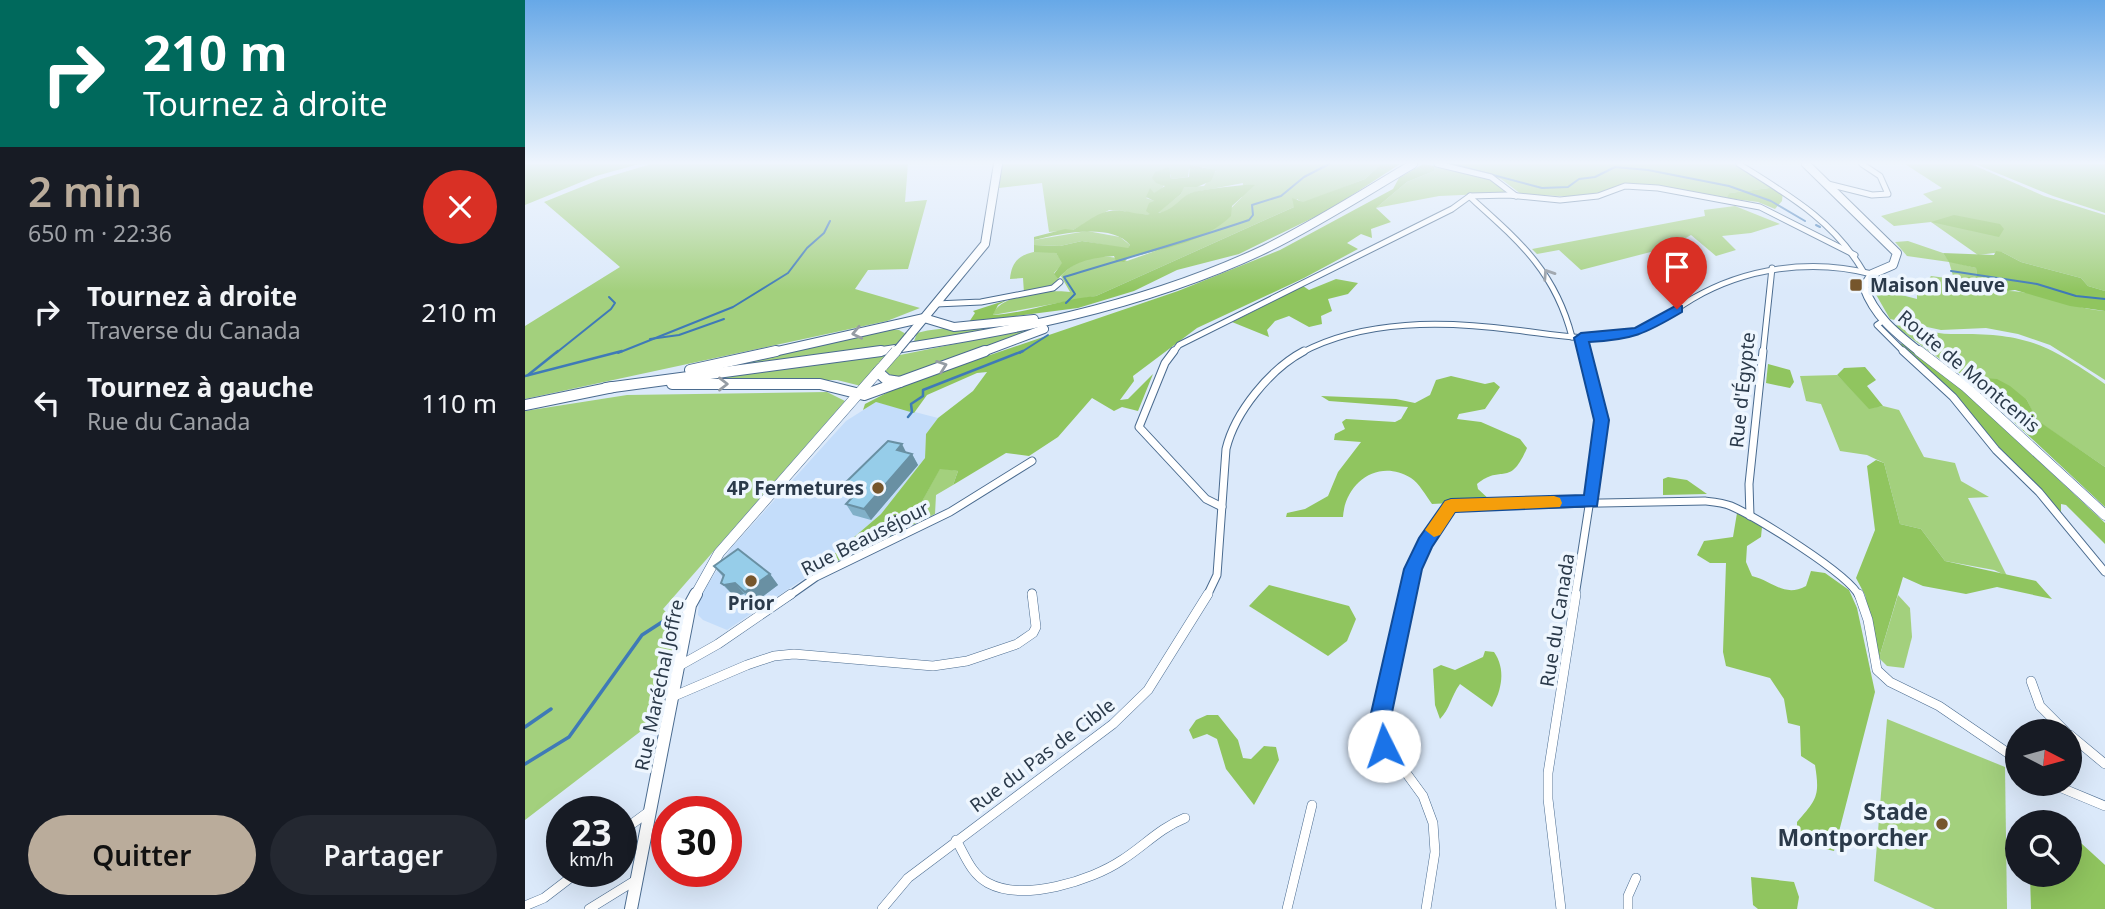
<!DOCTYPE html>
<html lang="fr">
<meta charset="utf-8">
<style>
body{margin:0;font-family:"Noto Sans",sans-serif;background:#242831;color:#f1f3f6;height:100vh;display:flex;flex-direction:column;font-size:26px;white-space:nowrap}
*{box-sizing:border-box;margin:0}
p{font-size:23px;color:#9ea1a6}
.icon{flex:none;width:38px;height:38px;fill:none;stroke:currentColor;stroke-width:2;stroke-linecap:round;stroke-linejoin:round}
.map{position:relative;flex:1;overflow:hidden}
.drawer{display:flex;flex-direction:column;background:#171b24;width:525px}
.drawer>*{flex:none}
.guide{background:#00695c;color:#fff;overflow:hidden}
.needle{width:46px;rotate:96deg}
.tools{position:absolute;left:1480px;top:719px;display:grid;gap:14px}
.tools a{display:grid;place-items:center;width:77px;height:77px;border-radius:50%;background:#171b24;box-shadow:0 7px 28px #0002;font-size:35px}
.speed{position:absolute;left:21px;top:796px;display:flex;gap:14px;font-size:35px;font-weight:700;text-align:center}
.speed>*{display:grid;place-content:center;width:91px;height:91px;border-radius:50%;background:#171b24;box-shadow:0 7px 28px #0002;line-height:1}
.speed small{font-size:18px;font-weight:400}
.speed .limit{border:10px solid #d22;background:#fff;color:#111}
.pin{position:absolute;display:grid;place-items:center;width:60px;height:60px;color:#fff;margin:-72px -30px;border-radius:50% 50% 50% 0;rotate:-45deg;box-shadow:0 0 7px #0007}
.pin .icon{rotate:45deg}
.me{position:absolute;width:77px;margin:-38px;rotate:356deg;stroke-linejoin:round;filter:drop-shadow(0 0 5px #0008)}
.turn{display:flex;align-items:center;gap:24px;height:147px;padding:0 28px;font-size:32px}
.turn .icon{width:91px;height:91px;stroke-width:2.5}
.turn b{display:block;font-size:49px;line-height:60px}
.round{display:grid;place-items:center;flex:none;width:74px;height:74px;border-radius:37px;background:#242831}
.overview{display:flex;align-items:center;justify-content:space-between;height:119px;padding:0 28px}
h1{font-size:42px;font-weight:600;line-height:52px;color:#baac9b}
.action{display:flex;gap:14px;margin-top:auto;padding:14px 28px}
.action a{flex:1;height:80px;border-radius:42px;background:#baac9b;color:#111;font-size:28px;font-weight:600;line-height:80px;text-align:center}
.action a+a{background:#242831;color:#f1f3f6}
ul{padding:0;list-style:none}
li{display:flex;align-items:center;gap:21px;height:91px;padding:0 28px}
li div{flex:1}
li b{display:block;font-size:26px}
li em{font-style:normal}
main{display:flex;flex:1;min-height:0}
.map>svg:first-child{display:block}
.built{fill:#c4ddfa}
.green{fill:#a3d07d}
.forest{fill:#90c55f}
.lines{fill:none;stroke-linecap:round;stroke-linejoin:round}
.stream-far2{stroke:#3f7ab7;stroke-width:2}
.stream-far1{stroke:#3f7ab7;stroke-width:2.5}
.stream{stroke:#3f7ab7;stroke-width:3.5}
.minor-far2-casing{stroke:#4a6b8f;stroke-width:7}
.minor-far1-casing{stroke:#4a6b8f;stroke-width:9}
.minor-casing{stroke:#4a6b8f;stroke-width:10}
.secondary-far2-casing{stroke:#4a6b8f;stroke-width:10}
.secondary-far1-casing{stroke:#4a6b8f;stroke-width:11}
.secondary-casing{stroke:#4a6b8f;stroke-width:14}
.primary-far1-casing{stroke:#4a6b8f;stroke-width:10}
.primary-casing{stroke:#4a6b8f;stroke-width:12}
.minor-far2{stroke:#fff;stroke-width:5}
.minor-far1{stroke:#fff;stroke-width:7}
.minor{stroke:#fff;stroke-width:9}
.secondary-far2{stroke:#fff;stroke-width:8}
.secondary-far1{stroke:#fff;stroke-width:10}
.secondary{stroke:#fff;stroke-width:12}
.primary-far1{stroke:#fff;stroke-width:8}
.primary{stroke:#fff;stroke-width:10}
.secondary-bridge-far1-casing{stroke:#4a6b8f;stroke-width:10;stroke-linecap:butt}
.secondary-bridge-casing{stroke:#4a6b8f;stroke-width:11;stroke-linecap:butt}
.secondary-bridge-far1{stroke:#fff;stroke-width:8}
.secondary-bridge{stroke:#fff;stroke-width:10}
.wall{fill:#81b0c8}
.shaded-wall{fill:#6990a3}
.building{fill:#96cde9;stroke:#6990a3;stroke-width:2}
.oneway{stroke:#959ca4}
.route{fill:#1a73e8;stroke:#114b97;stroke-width:2}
.slow{fill:#f59e0b}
.poi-dot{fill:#76562c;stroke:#eef6fe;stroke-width:2.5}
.labels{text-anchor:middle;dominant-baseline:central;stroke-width:7;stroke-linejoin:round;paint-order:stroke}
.poi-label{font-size:19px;font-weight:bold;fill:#2b3a4a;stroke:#eef6fe;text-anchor:start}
.street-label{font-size:19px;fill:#2b3a4a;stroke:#eef6fe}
.near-poi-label{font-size:23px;font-weight:bold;fill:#2b3a4a;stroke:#eef6fe;text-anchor:end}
</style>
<main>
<section class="drawer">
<div class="guide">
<div class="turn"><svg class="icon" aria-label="right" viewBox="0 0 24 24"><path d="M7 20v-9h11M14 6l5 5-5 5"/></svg><div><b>210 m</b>Tournez à droite</div></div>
</div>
<div class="overview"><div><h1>2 min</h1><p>650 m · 22:36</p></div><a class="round" style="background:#d93025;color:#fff"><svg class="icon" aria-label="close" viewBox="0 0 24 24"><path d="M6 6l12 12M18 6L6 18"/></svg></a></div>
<ul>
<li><svg class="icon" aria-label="right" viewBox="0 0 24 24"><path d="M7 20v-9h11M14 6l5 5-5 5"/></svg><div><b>Tournez à droite</b><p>Traverse du Canada</p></div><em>210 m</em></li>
<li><svg class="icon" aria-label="left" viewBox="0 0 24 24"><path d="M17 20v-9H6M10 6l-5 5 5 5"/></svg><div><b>Tournez à gauche</b><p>Rue du Canada</p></div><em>110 m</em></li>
</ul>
<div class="action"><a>Quitter</a><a>Partager</a></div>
</section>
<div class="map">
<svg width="1580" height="909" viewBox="0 0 1580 909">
<rect width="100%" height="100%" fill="#dbe9fa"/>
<path class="built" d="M351 402 413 418 401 434 400 458 356 514 286 574 202 630 178 620 173 615 174 598 207 547 321 421Z"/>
<g class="green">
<path d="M0 164H114L71 176 0 205Z"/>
<path d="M126 164H383L380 202 402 200 383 269 343 270 330 289 395 308 362 321 0 399V326L95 267 19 202 76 179Z"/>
<path d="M477 164H856L840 179 778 203 772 199 769 207 760 211 571 296 468 315C473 294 527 289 545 292L536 276C551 257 580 252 602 261L682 233 717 197 718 183 665 193 644 211 632 213 656 194 658 187 679 186 691 171 678 167 664 169 663 177 646 179V174L636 190 621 198 630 201 627 214 607 215 599 211 584 210 548 230 524 232 517 183 474 188Z"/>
<path d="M921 164H1209L1252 187 1206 193 1201 198 1112 184 1054 197 996 194 976 179Z"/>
<path d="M1380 164H1446L1519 196 1580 215V291L1563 286 1556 278 1496 262 1477 252 1453 255 1406 222 1369 226 1356 216 1408 202 1398 194 1417 188Z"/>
<path d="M1450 164H1580V213L1528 196Z"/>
<path d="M910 166C930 171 971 173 982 193L914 196 851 208 882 182 909 171Z"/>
<path d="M1210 206 1255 224 1226 233 1197 236 1211 250 1191 256 1166 235 1145 247 1056 270 1034 250 1012 254 1007 249 1180 216 1179 210Z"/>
<path d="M562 231 595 237 605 245 603 249 557 241 535 246 509 245V240Z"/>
<path d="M1383 241 1418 253 1424 261 1451 268 1452 275 1445 278 1462 294C1501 282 1540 309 1580 311V380L1525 345 1493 334 1461 328 1416 330 1365 319 1349 291 1352 282 1361 285V291L1392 299V293L1406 276 1429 279 1424 262 1382 256 1370 242Z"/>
<path d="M518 250 531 253 538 263 529 273 533 279 532 284 499 293 498 278 485 279C487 257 498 254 518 250Z"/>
<path d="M498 324 388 344 392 333C420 325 464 328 498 324Z"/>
<path d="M1368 325C1388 326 1408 334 1426 334 1500 333 1519 342 1580 384V467L1511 420 1502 400 1459 378 1444 380Z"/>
<path d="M519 326 381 377H368L359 370 375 355Z"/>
<path d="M360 329 374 330 381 334 369 348 180 369Z"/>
<path d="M363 355 336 386 312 380 146 382Z"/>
<path d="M1312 375 1344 408 1358 406 1374 410 1399 457 1430 463 1436 481 1464 497 1443 498 1482 576 1469 570 1420 561 1396 529 1375 524 1359 463 1342 455 1315 451 1296 404 1281 401 1275 376Z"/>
<path d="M302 392 320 401 138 609 149 620 146 663 133 718 0 820V411L102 395Z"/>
<path d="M415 468 433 471 428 485 411 495 410 514 383 527Z"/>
<path d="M1373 595 1385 608 1387 637 1379 668 1362 666 1354 658Z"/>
<path d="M1362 719 1480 767 1482 909H1410L1349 881Z"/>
</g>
<g class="forest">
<path d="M856 164H875L804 210 714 254 652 270 609 291 553 308 444 322 450 313 448 311 482 300 473 305 468 315C504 313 536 299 571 296L760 211 769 207 767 198 778 202 840 179Z"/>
<path d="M898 164 910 166 909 171 882 182 851 208 866 222 846 229 847 238 836 234 822 243 833 249 779 278 672 328 608 376 609 381 595 400 603 399 628 374 613 411 597 407 589 411 567 398 533 437 504 456 481 453 428 485 433 471 415 469 383 527 286 574 356 514 400 458 401 434 413 418 448 391 462 372 452 373 402 395 389 413 351 402 338 410 340 404 377 385 653 291 755 250 868 189 874 178Z"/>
<path d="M665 165 691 170 686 181 672 187H659L656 194 633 213C647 211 653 200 665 193 672 190 726 183 730 185L707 206 706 216C678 243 640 248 603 258L599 262 591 261 589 256C566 258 548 261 533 279L529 274 537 263 531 253 509 252V245L535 246 557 241 603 248 605 245C586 222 534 234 509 240V237L540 229 548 230C566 220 576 208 598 211 608 212 613 215 625 214L621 211 624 203 629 201 621 197 625 188 629 193 640 186 631 183 627 178 630 172 644 167 646 179 664 177Z"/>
<path d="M1252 187 1258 191 1257 201 1250 209 1233 202 1201 198 1205 193Z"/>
<path d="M1429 215 1475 224 1479 229 1474 237 1406 222Z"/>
<path d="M1471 251 1477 252 1496 262 1556 278 1563 286 1580 291V311L1545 306 1490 290 1462 294 1428 282 1429 279 1452 276 1451 268 1424 262 1418 253 1469 255Z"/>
<path d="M811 279 833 283 823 294 803 299 807 311 796 316 797 324 784 327 764 316 750 321 742 330 744 337 707 322 778 286 784 290Z"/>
<path d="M1380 343 1429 382 1580 523V544L1541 505 1536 504V513L1472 445 1433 397 1374 344Z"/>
<path d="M1243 364 1265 370 1269 382 1265 388 1241 383Z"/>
<path d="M1340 367 1351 380 1342 386 1358 406 1344 409 1312 375 1319 368Z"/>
<path d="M926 376 960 384 969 382 975 387 960 409 934 414 932 419 956 422 995 439 1002 448C984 489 978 463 952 484L953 489 966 501 907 504C901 496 894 483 886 478 853 458 820 483 818 517H761L762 513 780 509 803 496 813 472 836 442 809 440 810 434 820 429 817 422 821 419 870 422 876 419 883 407 804 401 796 396 871 399 890 403 905 395 911 380Z"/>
<path d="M1459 378 1472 379 1485 386 1502 400 1512 420 1580 467V507L1444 380Z"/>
<path d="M1351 460 1359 463 1375 524 1396 529 1420 561 1511 581 1527 599 1472 587 1441 594 1398 586 1378 577 1354 658 1340 595 1331 578 1350 530 1342 466Z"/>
<path d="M1143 477 1162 480 1182 494 1138 495V479Z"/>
<path d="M1212 513 1237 527 1236 537 1222 546 1221 562 1227 576C1248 581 1259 598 1281 586L1286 571 1300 573 1324 590 1332 608 1350 692 1309 851 1272 842V822C1292 799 1295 796 1290 765L1276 756 1275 726 1263 723 1259 699 1245 678 1201 666 1198 652 1201 563H1185L1172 555 1179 541 1208 537Z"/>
<path d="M744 585 824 606 831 619 822 641 803 656 724 606Z"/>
<path d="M960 651 969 652C981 669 977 690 967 707L935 684C926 696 925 709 915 719L910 705 908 669 916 665 930 670 958 657Z"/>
<path d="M682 715H693L713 740 718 758 726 759 739 746 751 747 754 760 729 805 701 769 692 739 682 734 668 739 664 730 671 720Z"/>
<path d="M1545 833 1580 865V909H1506L1505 875H1545Z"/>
<path d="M1226 877 1269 882 1274 897 1272 909H1233L1228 905Z"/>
</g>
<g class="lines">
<g class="stream-far2">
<path d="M927 164 1017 188 1043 187 1054 179 1070 177 1090 167 1123 170 1204 186 1246 201 1280 221"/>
<path d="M1291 225 1295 227"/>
<path d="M1426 271 1512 284 1551 296 1580 299"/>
<path d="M541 303 550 294 539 277C601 258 662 241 724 220L728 215 727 205 756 196 779 177 804 164"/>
<path d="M125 339 154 335 199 319"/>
<path d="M31 353 86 309 90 303 84 297"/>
<path d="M93 353 208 307 263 273 282 248 299 233 305 221"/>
<path d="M495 353 523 335"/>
</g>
<g class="stream-far1">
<path d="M3 375 33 351"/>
<path d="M0 376 97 351"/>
<path d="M383 417 387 412 386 404 398 396V390L498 351"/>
</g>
<g class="stream">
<path d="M0 727 26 709"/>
<path d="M0 764 44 737 117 635 151 613"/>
</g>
<g class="minor-far2-casing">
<g id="minor-far2">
<path d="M912 164 966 177 991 196"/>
<path d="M1214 164C1263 195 1308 220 1338 271"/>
<path d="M1303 184 1347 195 1363 194 1355 176 1337 164"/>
<path d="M945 196 983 195 1035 200 1073 196 1100 186 1133 188 1235 207 1330 255"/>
<path d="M945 197C994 241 1030 271 1047 337"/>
<path d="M411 304 456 302 528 288 535 282"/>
<path d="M1358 321 1352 325 1380 353"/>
<path d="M1056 338 1060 353"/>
<path d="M648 353 654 345 927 209 945 196"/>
<path d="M776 353C839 319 920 321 990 330 1025 334 1061 342 1096 335 1123 330 1144 313 1167 299 1220 268 1286 258 1347 274"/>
<path d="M1238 353 1247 268"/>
</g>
</g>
<g class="minor-far1-casing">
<g id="minor-far1">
<path d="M649 351 640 363 614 427 681 499 697 507"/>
<path d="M1378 351 1428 397 1471 450 1514 492 1580 572"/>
<path d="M1225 516 1224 484 1238 351"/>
<path d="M507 593V596"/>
<path d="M264 596 291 577 425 512 507 461"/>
<path d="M682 596 692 575 701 449C710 412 745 369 779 351"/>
<path d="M882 596C890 560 905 535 926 506L1180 501C1189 502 1199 503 1206 506 1231 517 1324 574 1334 596"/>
<path d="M1050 596 1076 429V413L1059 351"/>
</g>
</g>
<g class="minor-casing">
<g id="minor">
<path d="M882 594 854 722 860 744 898 796 908 823 910 852 901 909"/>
<path d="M1334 594 1343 620 1352 670 1365 682 1414 706 1493 760"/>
<path d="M154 666 193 644 266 594"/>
<path d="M1506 681 1515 706 1541 732"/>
<path d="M147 697 222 665 249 656 269 654 408 666 442 661 492 644 508 633 511 627 507 594"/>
<path d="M1545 735 1580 764"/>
<path d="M1527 784 1580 806"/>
<path d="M96 832 126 810"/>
<path d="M431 840C440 855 446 874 463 883 498 902 566 881 597 860 619 846 635 828 660 818"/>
<path d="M0 906 19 898 53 872"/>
<path d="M64 909 111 880"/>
<path d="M357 909 383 878 588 724 623 690 683 594"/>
<path d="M762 909 787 805"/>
<path d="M1036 909 1023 799V773L1051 594"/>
<path d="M1103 909V896L1111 878"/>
</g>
</g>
<g class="secondary-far2-casing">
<g id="secondary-far2">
<path d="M1281 164 1372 253 1368 265 1347 274 1339 287C1350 317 1371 333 1396 353"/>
<path d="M385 335 460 244 473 164"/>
</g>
</g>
<g class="secondary-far1-casing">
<g id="secondary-far1">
<path d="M1394 351 1441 387 1580 515"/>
<path d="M170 596 194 553 356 368"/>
</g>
</g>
<g class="secondary-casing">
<path id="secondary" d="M106 909 165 605 171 594"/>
</g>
<g class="primary-far1-casing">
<g id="primary-far1">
<path d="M244 353 399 318 429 327 509 319"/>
<path d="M344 353C479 333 616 308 740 249 791 224 839 193 888 164"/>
<path d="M455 353 519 329"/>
</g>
</g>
<g class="primary-casing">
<g id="primary">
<path d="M165 370 251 351"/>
<path d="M353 372 362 380 375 382"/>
<path d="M147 384H295L339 395 460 351"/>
<path d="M81 388 356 351"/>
<path d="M0 405 88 387"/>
</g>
</g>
<use href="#minor-far2" class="minor-far2"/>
<use href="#minor-far1" class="minor-far1"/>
<use href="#minor" class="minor"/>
<use href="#secondary-far2" class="secondary-far2"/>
<use href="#secondary-far1" class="secondary-far1"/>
<use href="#secondary" class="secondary"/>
<use href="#primary-far1" class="primary-far1"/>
<use href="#primary" class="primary"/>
<g class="secondary-bridge-far1-casing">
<path id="secondary-bridge-far1" d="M370 353 385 335"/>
</g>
<g class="secondary-bridge-casing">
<path id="secondary-bridge" d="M358 366 371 351"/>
</g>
<use href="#secondary-bridge-far1" class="secondary-bridge-far1"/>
<use href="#secondary-bridge" class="secondary-bridge"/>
</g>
<g class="wall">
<path d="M381 452 387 454 393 465 346 520 328 515 321 504 327 498 324 497 317 486Z"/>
<path d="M189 566 245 574 253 585 229 603 219 594 209 596 196 583 198 577Z"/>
</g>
<g class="shaded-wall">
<path d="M377 444 383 456 372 450Z"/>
<path d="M387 454 393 465 346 520 339 509Z"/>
<path d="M245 574 253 585 229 603 220 592Z"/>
<path d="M210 583 219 594 209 596 199 585Z"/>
</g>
<g class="building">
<path d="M363 441 377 444 372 450 387 454 339 509 321 504 334 490 317 486Z"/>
<path d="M213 549 245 574 220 592 210 583 199 585 196 583 199 575 189 566Z"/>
</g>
<defs><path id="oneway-chevron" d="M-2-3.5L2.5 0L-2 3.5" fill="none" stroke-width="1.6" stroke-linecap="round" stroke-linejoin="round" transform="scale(1.75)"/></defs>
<g class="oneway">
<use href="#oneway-chevron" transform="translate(1023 274) rotate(-123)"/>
<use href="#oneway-chevron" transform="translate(332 333) rotate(168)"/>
<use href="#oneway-chevron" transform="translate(417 366) rotate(-20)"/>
<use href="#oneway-chevron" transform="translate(198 384)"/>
</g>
<linearGradient id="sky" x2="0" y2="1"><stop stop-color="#67a8e7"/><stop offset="0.56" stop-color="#eff5fd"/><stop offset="1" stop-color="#eff5fd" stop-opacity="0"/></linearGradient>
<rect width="1580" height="291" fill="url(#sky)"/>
<path class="route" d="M1152 305 1157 306V312C1120 334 1107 340 1064 342L1084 420 1072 506 930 512 907 547 897 569 865 722 870 746 867 753 859 756 852 753 844 722 879 569 894 538 920 501 926 499 1059 495 1069 420 1049 338 1056 333 1110 328Z"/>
<path class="slow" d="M1029 496 1035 498 1037 503 1035 507 930 512 915 535 909 537 900 530 920 501 926 499Z"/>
<g class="poi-dot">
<rect x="1324" y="278" width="14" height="14" rx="3.5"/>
<circle cx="353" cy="488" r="7"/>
<circle cx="226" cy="581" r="7"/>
<circle cx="1417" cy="824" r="7"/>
</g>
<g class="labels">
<g class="poi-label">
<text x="1345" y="285">Maison Neuve</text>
<text x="339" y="488" text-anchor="end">4P Fermetures</text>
<text x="226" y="603" text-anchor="middle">Prior</text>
</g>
<g class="street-label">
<text transform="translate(1444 371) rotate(40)">Route de Montcenis</text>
<text transform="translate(1217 390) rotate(-84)">Rue d'Égypte</text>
<text transform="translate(340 538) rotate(-27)">Rue Beauséjour</text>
<text transform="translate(1032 620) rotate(-81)">Rue du Canada</text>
<text transform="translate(134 685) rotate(-78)">Rue Maréchal Joffre</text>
<text transform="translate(517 755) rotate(-37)">Rue du Pas de Cible</text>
</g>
<g class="near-poi-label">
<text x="1403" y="811">Stade<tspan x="1403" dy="26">Montporcher</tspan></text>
</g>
</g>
</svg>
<div class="tools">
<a><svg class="needle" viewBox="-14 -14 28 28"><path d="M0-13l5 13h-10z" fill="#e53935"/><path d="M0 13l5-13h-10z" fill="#9ea1a6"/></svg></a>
<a><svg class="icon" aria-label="search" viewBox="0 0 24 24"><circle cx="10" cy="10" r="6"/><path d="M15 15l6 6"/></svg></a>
</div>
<div class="speed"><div>23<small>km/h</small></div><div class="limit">30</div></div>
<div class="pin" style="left:1152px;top:309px;background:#d93025"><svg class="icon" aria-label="arrive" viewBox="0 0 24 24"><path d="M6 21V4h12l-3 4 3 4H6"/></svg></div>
<svg class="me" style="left:859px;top:746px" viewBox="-20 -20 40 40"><circle r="19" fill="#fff"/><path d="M0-13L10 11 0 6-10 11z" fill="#1a73e8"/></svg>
</div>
</main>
